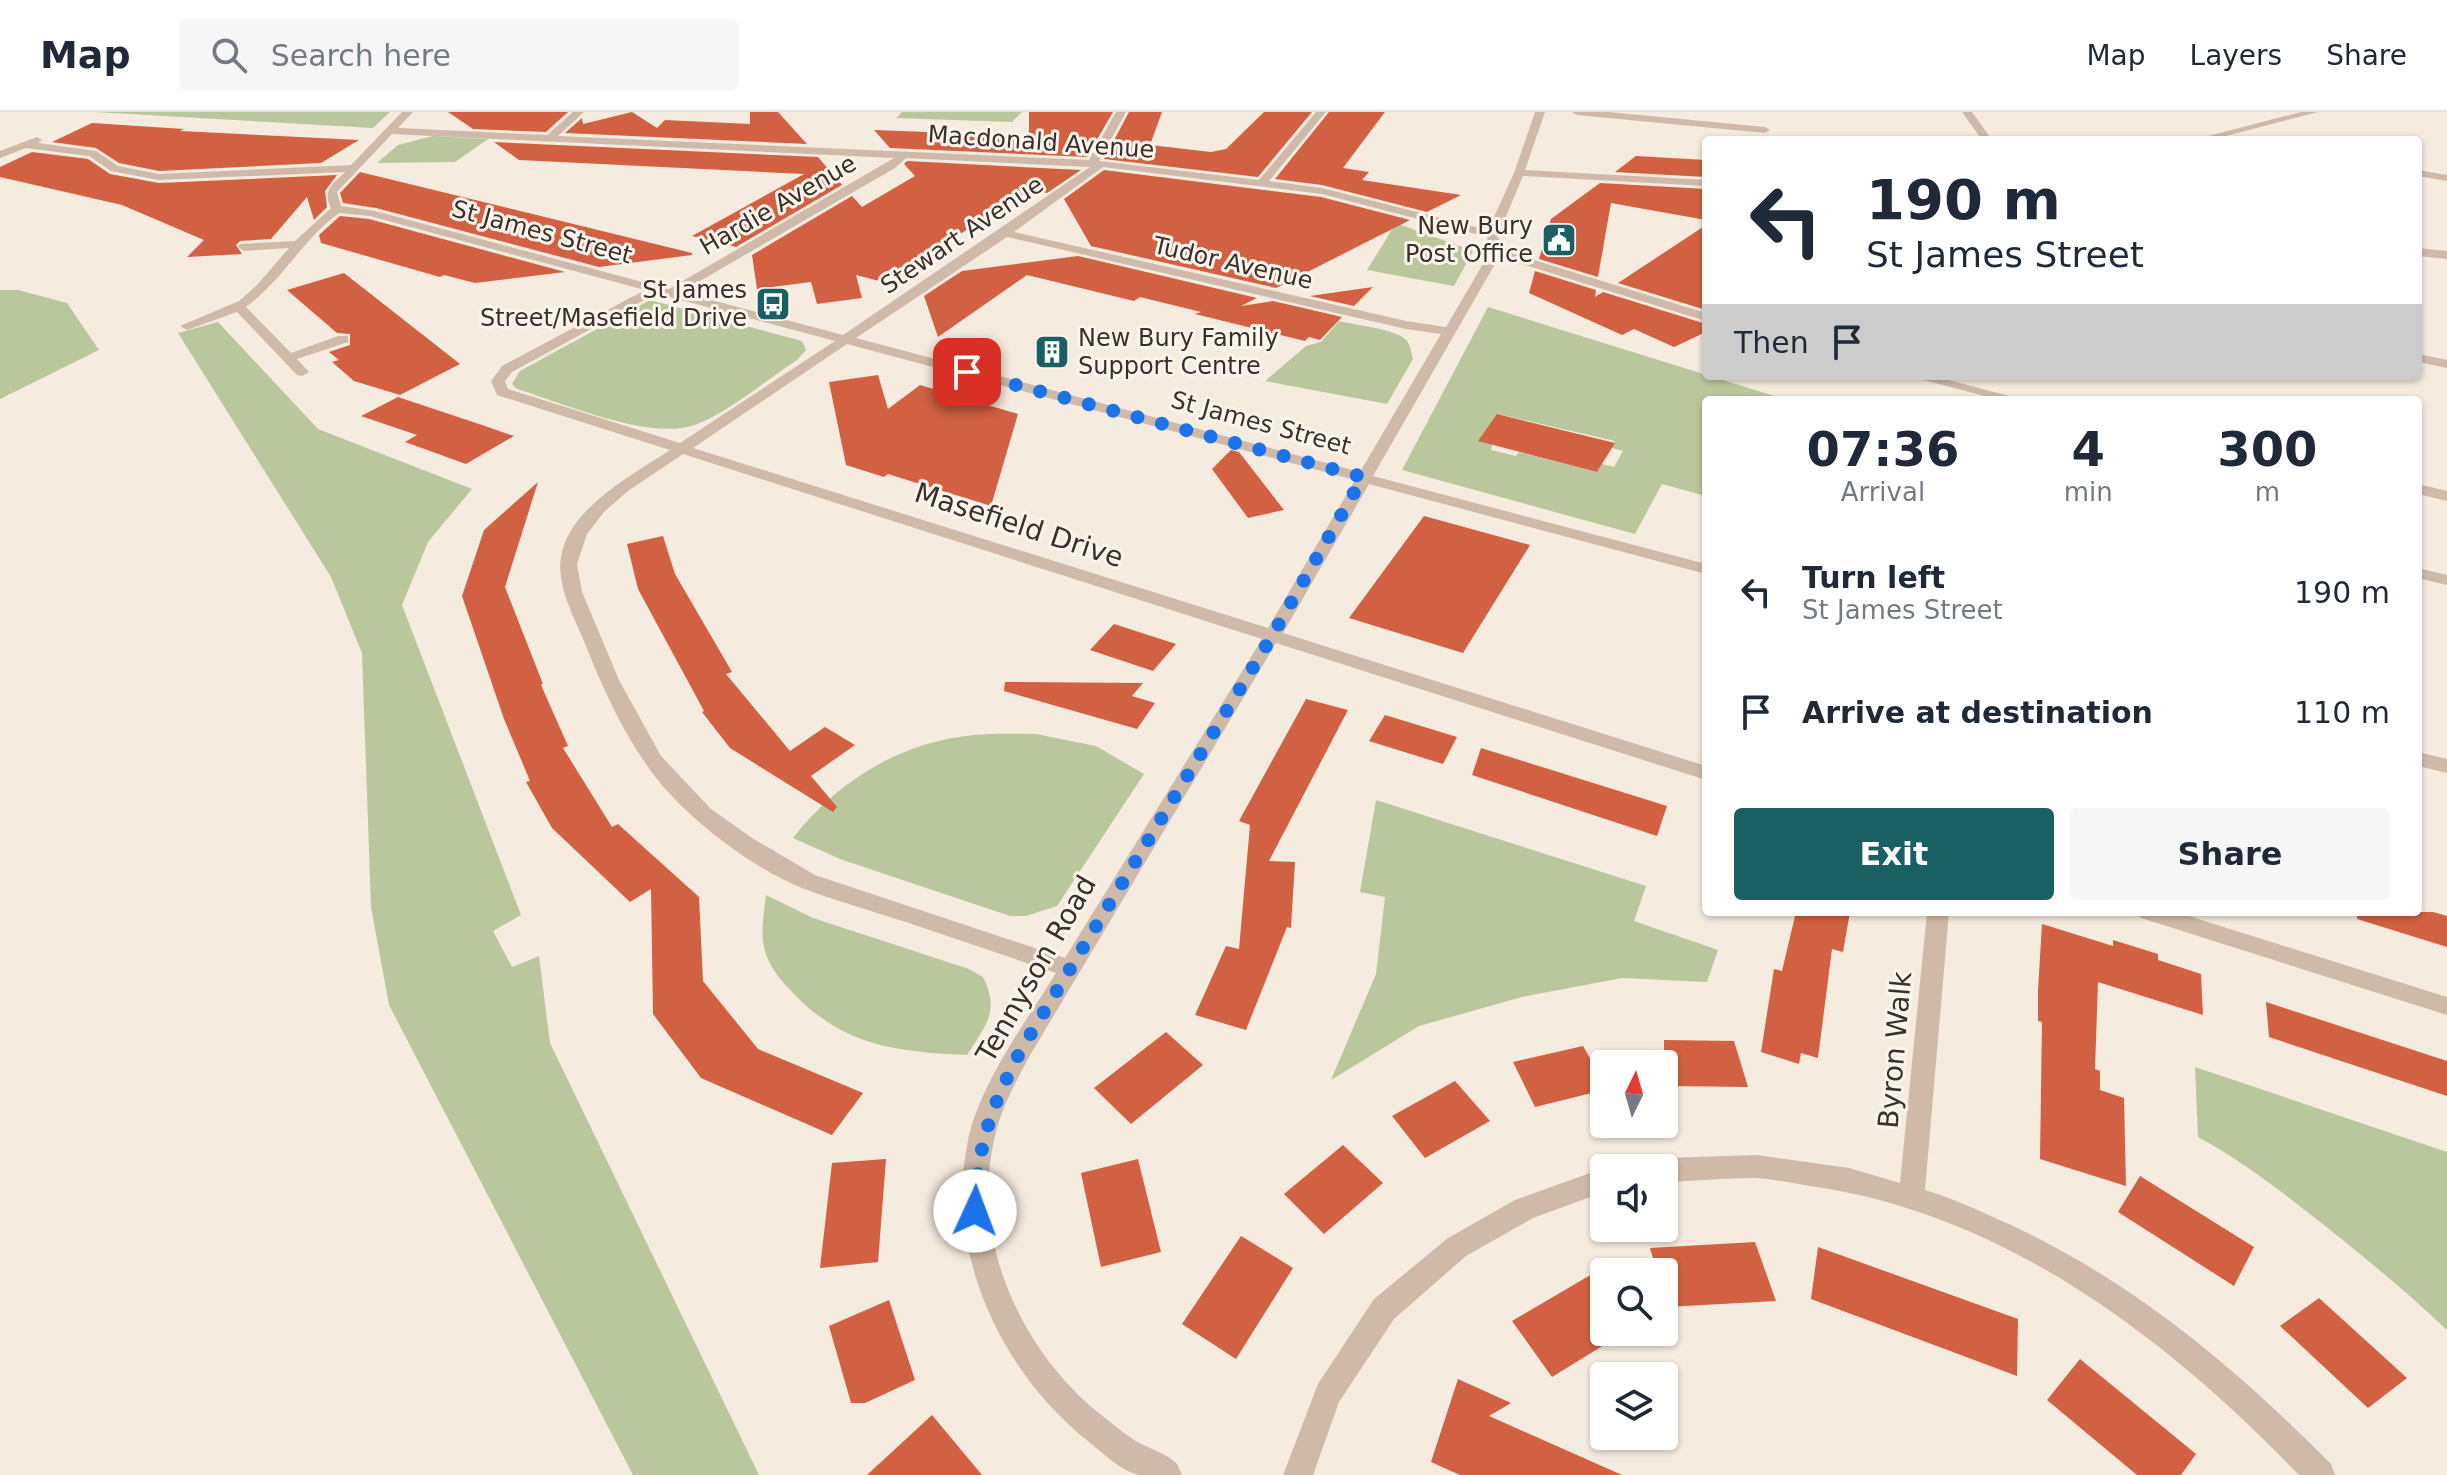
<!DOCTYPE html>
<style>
body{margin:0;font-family:"DejaVu Sans",sans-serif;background:#f6f6f7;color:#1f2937;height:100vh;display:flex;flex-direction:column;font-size:30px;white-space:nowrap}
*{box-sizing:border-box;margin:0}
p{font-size:26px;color:#747a83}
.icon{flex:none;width:44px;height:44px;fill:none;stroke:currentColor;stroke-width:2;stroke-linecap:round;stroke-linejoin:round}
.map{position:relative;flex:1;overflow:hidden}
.side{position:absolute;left:1702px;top:284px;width:720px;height:520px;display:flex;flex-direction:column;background:#fff;border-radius:8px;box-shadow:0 2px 6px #0004}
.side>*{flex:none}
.guide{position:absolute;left:1702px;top:24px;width:720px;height:244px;border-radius:8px;box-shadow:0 2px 6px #0004;background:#fff;color:#1f2937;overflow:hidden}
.needle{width:52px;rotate:5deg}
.buttons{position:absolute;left:1590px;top:938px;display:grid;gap:16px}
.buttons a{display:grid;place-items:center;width:88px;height:88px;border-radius:8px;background:#fff;box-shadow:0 2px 6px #0004;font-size:40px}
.pin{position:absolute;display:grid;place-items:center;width:68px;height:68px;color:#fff;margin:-34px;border-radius:16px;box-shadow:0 4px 12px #0006}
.me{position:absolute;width:88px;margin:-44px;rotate:2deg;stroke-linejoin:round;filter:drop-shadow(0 0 6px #0008)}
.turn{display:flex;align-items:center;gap:28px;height:168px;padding:0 32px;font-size:36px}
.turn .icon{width:104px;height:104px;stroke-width:2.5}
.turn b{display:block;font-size:56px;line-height:68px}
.then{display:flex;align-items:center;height:76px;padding:0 32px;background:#0003;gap:16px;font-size:30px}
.eta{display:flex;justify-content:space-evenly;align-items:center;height:136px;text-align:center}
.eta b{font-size:48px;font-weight:600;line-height:56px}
.button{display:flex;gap:16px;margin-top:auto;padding:16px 32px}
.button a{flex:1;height:92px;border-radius:8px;background:#1a5f62;color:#fff;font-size:32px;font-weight:600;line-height:92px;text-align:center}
.button a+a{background:#f6f6f7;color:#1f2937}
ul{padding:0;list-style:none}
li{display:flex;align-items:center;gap:24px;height:120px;padding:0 32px}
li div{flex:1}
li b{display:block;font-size:30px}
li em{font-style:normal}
header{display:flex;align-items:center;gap:48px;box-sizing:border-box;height:112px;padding:0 40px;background:#fff;border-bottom:2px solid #e0e1e3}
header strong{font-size:38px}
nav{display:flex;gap:44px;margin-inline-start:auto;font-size:28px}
.search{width:560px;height:72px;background:#f6f6f7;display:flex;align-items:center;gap:20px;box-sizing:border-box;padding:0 28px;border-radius:8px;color:#747a83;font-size:30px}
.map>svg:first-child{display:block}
.green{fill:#bac79d;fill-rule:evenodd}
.building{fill:#d16142}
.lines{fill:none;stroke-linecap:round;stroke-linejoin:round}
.street{fill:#cfbaa9;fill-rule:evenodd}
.route{stroke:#1a73e8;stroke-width:14;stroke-dasharray:0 25.2}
.labels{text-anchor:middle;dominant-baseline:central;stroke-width:6;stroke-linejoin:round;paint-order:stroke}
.far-street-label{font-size:24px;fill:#3c2f2a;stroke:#fcf5ed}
.far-poi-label{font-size:24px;fill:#3c2f2a;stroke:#fcf5ed;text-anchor:end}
.street-label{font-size:28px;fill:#3c2f2a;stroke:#fcf5ed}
</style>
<header>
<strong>Map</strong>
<div class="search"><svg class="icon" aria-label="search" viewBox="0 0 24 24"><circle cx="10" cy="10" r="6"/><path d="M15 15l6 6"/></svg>Search here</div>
<nav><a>Map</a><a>Layers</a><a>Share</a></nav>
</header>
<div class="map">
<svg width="2447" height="1363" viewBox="0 0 2447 1363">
<rect width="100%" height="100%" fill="#f5ebdf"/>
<g class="green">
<path d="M95 0H390L373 16Z"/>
<path d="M902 0H1022L1012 10 896 6Z"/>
<path d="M433 24 488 27 455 50 377 51 398 33Z"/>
<path d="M1396 111 1473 139 1454 174 1367 158Z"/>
<path d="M0 178H18L67 191 99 238 0 287Z"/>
<path d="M650 188 802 229 806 238 797 248C769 266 725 303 694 313 649 329 563 291 517 277L512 272 520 259Z"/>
<path d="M1488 195 1787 288H1706V384L1662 372 1635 422 1402 358ZM1498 302 1615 329 1612 336 1623 339 1614 355 1602 352 1597 360 1519 340 1516 344 1491 338Z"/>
<path d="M1339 209C1355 213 1398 217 1407 229 1411 234 1411 241 1413 247L1387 292 1265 269 1306 234 1321 230Z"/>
<path d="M218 210 318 317 472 377 428 430 402 493 521 803 493 819 512 855 539 844 550 931 759 1363H633L389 893 371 795 362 541 331 465 178 221Z"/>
<path d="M1036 622 1096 634 1144 662 1057 794 1026 804H1010L840 747 793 726C837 669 902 629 975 623 995 621 1016 622 1036 622Z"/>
<path d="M1376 688 1646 774 1634 809 1718 838 1707 870 1622 866 1522 885 1419 914 1331 968 1376 862 1385 785 1360 780Z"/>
<path d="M766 783 813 806 969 857 983 865C1000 899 986 913 967 943 900 940 846 935 796 884 783 871 770 857 765 839 760 822 764 800 766 783Z"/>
<path d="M2195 955 2447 1040V1218C2404 1177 2357 1139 2310 1102 2274 1074 2239 1047 2198 1025Z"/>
</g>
<g class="building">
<path d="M448 0H568L546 20 473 17Z"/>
<path d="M632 0 657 16 665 8 750 12V0H778L807 32 565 21 582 6 583 12Z"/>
<path d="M1029 0H1113L1087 45 890 36 874 18 1029 24Z"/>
<path d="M1129 0H1162L1150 33 1211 40 1226 37 1264 0H1312L1258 65 1104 47Z"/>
<path d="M1329 0H1385L1343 56 1369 60 1362 68 1461 83 1427 100 1322 73 1275 67Z"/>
<path d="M92 11 184 17 180 19 359 28 321 51 159 59 119 51 96 36 52 30Z"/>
<path d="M494 30 818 45 842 73 736 135 692 124 804 62 519 48Z"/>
<path d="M32 40 88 47 110 62 159 71 337 63 325 79 327 95 314 108 307 85 271 127 240 129 236 133 242 142 260 141 187 145 204 128 122 93 0 65V55Z"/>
<path d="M1636 44 1706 48V65L1615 60Z"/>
<path d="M907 49 1081 58 1047 81 1031 78 883 170 856 163 862 186 817 192 811 170 757 177 752 143 852 84 862 95 915 64 904 52Z"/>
<path d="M1104 58 1321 85 1410 108 1276 176 1091 134 1064 87Z"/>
<path d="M360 60 692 141V143L599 155 376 96 343 91 340 81Z"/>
<path d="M1600 71 1706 77V108L1611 91 1598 165 1539 147 1551 107Z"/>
<path d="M340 104 369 107 565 160 475 171 444 163 440 165 321 131 319 123Z"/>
<path d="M1706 113V198L1618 171Z"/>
<path d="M1078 144 1257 186 1241 194 1273 189 1342 205 1320 228 1309 225 1305 229 1195 202 1201 200 1140 185 1134 189 1027 163 938 225 924 184 962 159Z"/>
<path d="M1535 159 1596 178 1595 185 1603 180 1706 212V220L1674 235 1634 217 1622 223 1529 181Z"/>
<path d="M344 161 460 252 400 283 354 269 332 250 339 248 329 240 350 233V222L337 221 287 178Z"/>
<path d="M1373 175 1354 194 1310 184Z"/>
<path d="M878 263 888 297 920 273 1018 302 991 394 888 362 884 365 846 353 829 270Z"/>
<path d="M398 285 482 313 514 324 466 352 405 330 417 323 361 304Z"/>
<path d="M1497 302 1615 331 1597 360 1478 329Z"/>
<path d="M1231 338 1239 340 1284 398 1248 406 1212 357Z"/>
<path d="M538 370 505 475 543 572 541 573 568 634 563 636 612 715 618 712 699 785 703 869 758 937 863 981 832 1023 701 966 653 902 651 777 630 790 552 716 526 670 530 669 504 607 462 484 484 418Z"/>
<path d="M1424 404 1530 433 1463 541 1349 506Z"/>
<path d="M663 424 675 462 732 560 726 562 790 639 825 615 855 633 811 664 837 695 833 700 730 636 702 600 704 599 638 477 627 432Z"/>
<path d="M1114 512 1176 532 1153 559 1090 538Z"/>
<path d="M1005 570 1143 571 1132 584 1155 591 1137 617 1004 579Z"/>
<path d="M1306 587 1348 598 1269 749 1295 750 1291 816 1287 815 1246 918 1195 903 1226 834 1239 837 1250 713 1239 709Z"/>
<path d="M1385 603 1457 625 1443 652 1369 629Z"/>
<path d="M1481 636 1667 694 1657 724 1472 663Z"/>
<path d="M1796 800H1850L1843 840 1832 837 1818 946 1801 941 1799 952 1761 940 1774 857 1782 859Z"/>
<path d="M2358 800H2433L2447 804V835L2357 807Z"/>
<path d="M2042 812 2113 834V828L2158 842V848L2201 862 2203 903 2098 870 2095 957 2100 959V978L2124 986 2126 1074 2040 1047 2042 910 2038 909V878Z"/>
<path d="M2266 890 2447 949V984L2269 925Z"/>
<path d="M1166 920 1203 953 1131 1012 1094 976Z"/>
<path d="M1664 928 1734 929 1748 975 1664 974Z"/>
<path d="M1583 934 1604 971V978L1535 995 1513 950Z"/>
<path d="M1455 969 1490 1009 1425 1046 1392 1004Z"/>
<path d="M1343 1033 1383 1071 1324 1122 1284 1082Z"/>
<path d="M886 1047 878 1150 820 1156 832 1051Z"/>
<path d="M1138 1047 1161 1140 1101 1155 1081 1061Z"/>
<path d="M2140 1064 2254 1135 2234 1174 2118 1100Z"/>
<path d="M1241 1124 1293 1156 1236 1247 1182 1212Z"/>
<path d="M1755 1130 1776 1189 1667 1195 1664 1160H1657L1650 1136Z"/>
<path d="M1818 1135 2018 1207 2017 1264 1811 1187Z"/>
<path d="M1604 1155V1233L1552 1265 1512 1209Z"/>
<path d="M2319 1186 2407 1266 2368 1296 2280 1214Z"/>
<path d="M889 1188 915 1268 865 1291H851L829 1214Z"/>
<path d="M2080 1247 2196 1342 2181 1363H2137L2047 1288Z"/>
<path d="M1458 1267 1511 1291 1489 1304 1622 1363H1460L1431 1350Z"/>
<path d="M932 1303 982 1363H867Z"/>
</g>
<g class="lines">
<g class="street">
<path d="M402 0H413L398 16 547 23 573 0H584L558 24 1089 48 1116 0H1126L1099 49 1259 68 1316 0H1326L1269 69 1322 76 1488 118 1514 61 1535 0H1545L1525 58 1706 68V74L1523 64 1498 123 1501 138 1706 201V209L1499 145 1373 364 1706 452V462L1369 372 1283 521 1706 654V668L1276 531 1029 945C1016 970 1001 996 995 1024 970 1124 1018 1233 1095 1298 1108 1308 1121 1319 1134 1328 1147 1336 1167 1341 1177 1352 1178 1353 1181 1361 1182 1363 1169 1363 1152 1363 1139 1363 1121 1359 1103 1341 1089 1330 1000 1259 945 1141 968 1028 980 971 1026 910 1056 861 1006 844 956 827 906 810 872 799 836 789 802 776 754 757 694 711 661 672 629 633 607 586 588 539 579 515 564 490 561 465 552 404 628 366 670 338L497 283 491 269 502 254 645 178 370 104 339 101C303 127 282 169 246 195L291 241 338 224H348V230L297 247 309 260 302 264 297 263 237 200 187 218 180 214 239 189 257 173 289 136 244 139 238 135 240 132 295 129 331 96C322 78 332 73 345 60L159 68 111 59 89 44 26 36 0 46V39L37 25 42 28 38 31 96 39 118 54 159 62 351 53ZM392 22 894 46 669 177 375 99 341 94 337 80ZM906 46 1090 55 843 223 681 180 895 56ZM1103 55 1322 82 1487 125 1490 140 1446 215 1406 209 1014 120ZM1007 125 1406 217 1441 222 1360 360 856 226ZM657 181 666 184 835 229 680 331 508 277 505 269 512 260ZM847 232 1355 368 1268 516 693 336ZM683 342 1262 527 1065 846 815 763 752 726 711 697 661 644 619 568 582 480 577 452 587 422 604 400 628 379Z"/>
<path d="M1572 0H1608L1765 15 1770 18 1765 21 1577 3Z"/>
<path d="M1962 0H1972L1992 28H1982Z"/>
<path d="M2301 0H2318L2211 28H2193Z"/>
<path d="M2418 58 2447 63V69L2418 64Z"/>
<path d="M2418 136 2447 139V147L2418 144Z"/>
<path d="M2418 242 2447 248V256L2418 250Z"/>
<path d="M1908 264H1933L2025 288H2000Z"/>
<path d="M2418 372 2447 379V389L2418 382Z"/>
<path d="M2418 456 2447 463V473L2418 466Z"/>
<path d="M2418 640 2447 647V661L2418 654Z"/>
<path d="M1927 800H1949L1925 1078C1949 1085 1971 1095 1993 1105 2124 1162 2231 1251 2331 1352L2335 1363H2299C2167 1226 2004 1101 1810 1074 1792 1071 1773 1067 1755 1066 1725 1066 1694 1069 1664 1070V1056H1652L1655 1050 1664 1046 1757 1043 1849 1056 1900 1071Z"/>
<path d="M2138 800H2176L2447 885V903L2141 806Z"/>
<path d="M1604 1056V1080L1533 1106 1466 1144 1394 1207 1339 1290 1313 1363H1283L1318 1272 1374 1187 1448 1126 1515 1088Z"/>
</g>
</g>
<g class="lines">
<path class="route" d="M967 260 1363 365 1272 524 1021 938C990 998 978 1031 975 1099"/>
</g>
<defs>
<g id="civic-square" transform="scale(1.8)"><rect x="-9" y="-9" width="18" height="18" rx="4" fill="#1a5f62" stroke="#fcf5ed"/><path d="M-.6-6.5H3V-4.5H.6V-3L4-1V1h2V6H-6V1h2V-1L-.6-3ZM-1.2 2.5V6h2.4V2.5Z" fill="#fff"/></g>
<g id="bus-square" transform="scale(1.8)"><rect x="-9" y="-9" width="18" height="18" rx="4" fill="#1a5f62" stroke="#fcf5ed"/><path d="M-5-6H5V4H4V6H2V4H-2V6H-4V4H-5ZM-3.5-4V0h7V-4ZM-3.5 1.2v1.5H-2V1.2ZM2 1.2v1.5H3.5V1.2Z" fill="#fff"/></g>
<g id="building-square" transform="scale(1.8)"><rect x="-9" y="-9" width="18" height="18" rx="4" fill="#1a5f62" stroke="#fcf5ed"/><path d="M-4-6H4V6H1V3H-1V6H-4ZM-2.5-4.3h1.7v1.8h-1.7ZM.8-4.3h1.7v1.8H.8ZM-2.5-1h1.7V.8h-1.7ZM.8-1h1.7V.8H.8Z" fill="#fff"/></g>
</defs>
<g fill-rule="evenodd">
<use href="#civic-square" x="1559" y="128"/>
<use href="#bus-square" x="773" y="192"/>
<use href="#building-square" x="1052" y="240"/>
</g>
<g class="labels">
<g class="far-street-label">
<text transform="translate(1041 30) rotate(4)">Macdonald Avenue</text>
<text transform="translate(778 93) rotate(-30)">Hardie Avenue</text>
<text transform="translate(542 120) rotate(15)">St James Street</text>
<text transform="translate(962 123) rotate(-34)">Stewart Avenue</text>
<text transform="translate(1233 151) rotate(13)">Tudor Avenue</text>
<text transform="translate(1261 311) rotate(15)">St James Street</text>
</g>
<g class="far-poi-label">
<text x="1533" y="114">New Bury<tspan x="1533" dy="28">Post Office</tspan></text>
<text x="747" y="178">St James<tspan x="747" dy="28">Street/Masefield Drive</tspan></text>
<text x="1078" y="226" text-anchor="start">New Bury Family<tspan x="1078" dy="28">Support Centre</tspan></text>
</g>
<g class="street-label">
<text transform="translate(1019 413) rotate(18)">Masefield Drive</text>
<text transform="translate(1036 857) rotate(-60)">Tennyson Road</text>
<text transform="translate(1895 938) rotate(-85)">Byron Walk</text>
</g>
</g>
</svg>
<div class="buttons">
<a><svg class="needle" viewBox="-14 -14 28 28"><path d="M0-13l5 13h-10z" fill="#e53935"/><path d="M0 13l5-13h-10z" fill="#747a83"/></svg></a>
<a><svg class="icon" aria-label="sound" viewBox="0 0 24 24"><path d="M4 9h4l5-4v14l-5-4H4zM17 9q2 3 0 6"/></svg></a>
<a><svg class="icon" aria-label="search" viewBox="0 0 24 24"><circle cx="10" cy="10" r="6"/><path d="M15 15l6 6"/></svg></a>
<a><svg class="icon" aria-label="layers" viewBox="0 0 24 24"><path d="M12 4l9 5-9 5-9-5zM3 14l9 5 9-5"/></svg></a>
</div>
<div class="pin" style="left:967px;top:260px;background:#d93025"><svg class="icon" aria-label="arrive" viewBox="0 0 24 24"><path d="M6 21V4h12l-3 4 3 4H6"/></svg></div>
<svg class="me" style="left:975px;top:1099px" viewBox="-20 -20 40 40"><circle r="19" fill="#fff"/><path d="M0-13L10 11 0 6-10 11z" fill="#1a73e8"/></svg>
<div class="guide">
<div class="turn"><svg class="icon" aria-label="left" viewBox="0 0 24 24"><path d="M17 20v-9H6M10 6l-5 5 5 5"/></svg><div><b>190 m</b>St James Street</div></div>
<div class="then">Then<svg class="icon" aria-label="arrive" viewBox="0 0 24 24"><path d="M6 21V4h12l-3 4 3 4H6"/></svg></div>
</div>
<section class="side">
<div class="eta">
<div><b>07:36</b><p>Arrival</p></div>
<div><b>4</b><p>min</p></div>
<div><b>300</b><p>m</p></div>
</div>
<ul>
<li><svg class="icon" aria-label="left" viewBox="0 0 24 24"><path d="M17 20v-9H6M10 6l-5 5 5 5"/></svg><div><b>Turn left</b><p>St James Street</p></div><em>190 m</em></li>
<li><svg class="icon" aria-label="arrive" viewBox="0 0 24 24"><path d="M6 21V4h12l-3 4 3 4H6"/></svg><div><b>Arrive at destination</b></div><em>110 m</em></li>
</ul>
<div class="button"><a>Exit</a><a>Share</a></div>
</section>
</div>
